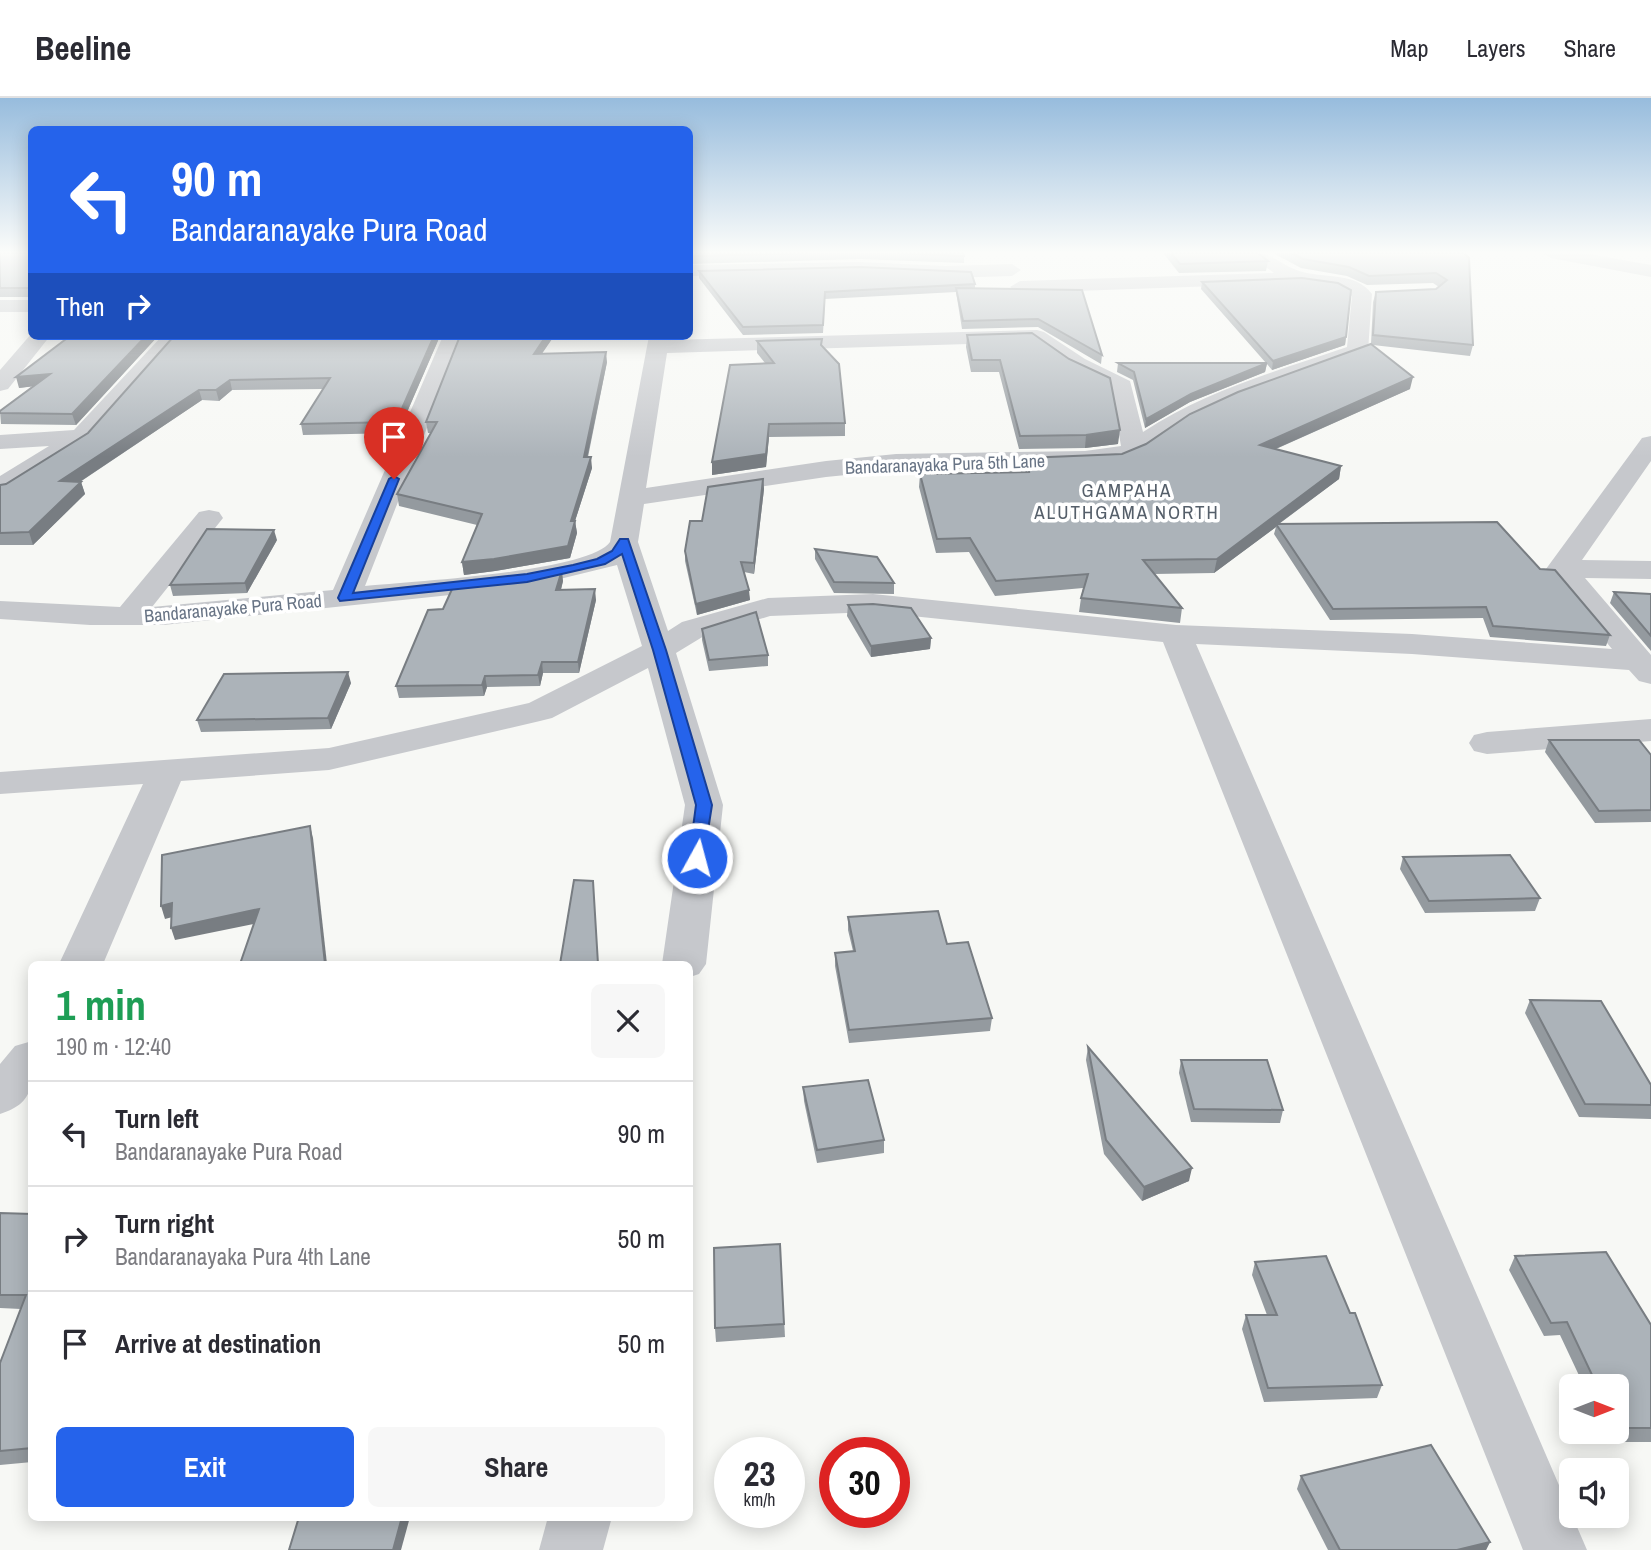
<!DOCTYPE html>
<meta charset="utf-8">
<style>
body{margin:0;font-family:"Archivo Narrow",sans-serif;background:#f7f7f7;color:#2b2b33;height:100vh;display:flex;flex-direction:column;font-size:26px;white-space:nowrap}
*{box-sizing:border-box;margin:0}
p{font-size:23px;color:#7c7c81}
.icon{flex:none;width:38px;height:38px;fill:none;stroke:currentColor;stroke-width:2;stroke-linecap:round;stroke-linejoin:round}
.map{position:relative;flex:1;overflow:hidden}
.panel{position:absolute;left:28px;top:863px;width:665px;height:560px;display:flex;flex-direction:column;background:#fff;border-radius:10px;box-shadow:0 4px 18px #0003}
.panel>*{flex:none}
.banner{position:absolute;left:28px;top:28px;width:665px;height:214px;border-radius:10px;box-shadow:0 4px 18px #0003;background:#2563eb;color:#fff;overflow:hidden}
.needle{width:46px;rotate:90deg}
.controls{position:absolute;left:1559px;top:1276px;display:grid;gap:14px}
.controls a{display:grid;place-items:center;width:70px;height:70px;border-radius:10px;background:#fff;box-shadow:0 4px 18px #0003;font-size:35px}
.speed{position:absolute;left:714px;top:1339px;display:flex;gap:14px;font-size:35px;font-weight:700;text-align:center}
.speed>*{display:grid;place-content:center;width:91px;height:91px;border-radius:50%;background:#fff;box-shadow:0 4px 18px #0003;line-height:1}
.speed small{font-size:18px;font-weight:400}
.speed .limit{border:10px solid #d22;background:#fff;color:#111}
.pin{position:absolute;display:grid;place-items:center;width:60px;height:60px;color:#fff;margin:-72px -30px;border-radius:50% 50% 50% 0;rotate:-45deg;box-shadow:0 0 7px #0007}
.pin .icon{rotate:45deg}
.me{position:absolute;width:77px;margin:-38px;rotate:7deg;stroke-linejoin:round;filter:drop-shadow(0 0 5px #0008)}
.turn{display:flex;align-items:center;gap:24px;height:147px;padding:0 28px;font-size:32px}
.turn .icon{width:91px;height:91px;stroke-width:2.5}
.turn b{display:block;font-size:49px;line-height:60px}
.then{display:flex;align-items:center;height:66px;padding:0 28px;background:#0003;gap:14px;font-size:26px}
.round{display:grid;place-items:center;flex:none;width:74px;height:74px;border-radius:10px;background:#f7f7f7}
.overview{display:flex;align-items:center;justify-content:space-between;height:119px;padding:0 28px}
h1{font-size:42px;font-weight:700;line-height:52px;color:#1e9e55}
.cta{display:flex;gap:14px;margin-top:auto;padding:14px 28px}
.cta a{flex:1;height:80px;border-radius:10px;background:#2563eb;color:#fff;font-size:28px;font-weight:700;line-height:80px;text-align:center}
.cta a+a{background:#f7f7f7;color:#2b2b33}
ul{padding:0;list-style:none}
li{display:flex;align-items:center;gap:21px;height:105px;padding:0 28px;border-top:2px solid #e1e1e2}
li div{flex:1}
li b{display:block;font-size:26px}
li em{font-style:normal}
header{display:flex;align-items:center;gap:42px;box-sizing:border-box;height:98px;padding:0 35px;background:#fff;border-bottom:2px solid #e1e1e2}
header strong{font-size:33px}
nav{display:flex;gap:38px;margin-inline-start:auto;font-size:24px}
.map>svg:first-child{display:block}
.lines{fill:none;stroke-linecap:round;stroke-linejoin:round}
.minor{fill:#c6c8cc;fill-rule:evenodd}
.wall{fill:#949a9f}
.shaded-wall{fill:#787d82}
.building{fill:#acb3b9;stroke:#787d82;stroke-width:2}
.route{fill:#2563eb;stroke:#184099;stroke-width:2}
.labels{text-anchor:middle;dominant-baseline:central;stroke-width:7;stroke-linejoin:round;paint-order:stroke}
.far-street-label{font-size:18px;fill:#687485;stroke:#fff}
.far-neighbourhood-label{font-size:19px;letter-spacing:2px;fill:#555f6a;stroke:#fff}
</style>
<header>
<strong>Beeline</strong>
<nav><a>Map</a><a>Layers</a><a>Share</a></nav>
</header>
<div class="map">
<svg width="1651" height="1452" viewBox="0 0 1651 1452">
<rect width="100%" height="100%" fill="#f7f8f5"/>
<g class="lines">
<g class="minor">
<path d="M1247 155C1277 155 1274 164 1299 173 1323 181 1355 173 1372 196L1368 253 1365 258 1235 303 1187 326 1143 356 1119 366 1085 369 896 372 826 379 644 406 638 444 668 533 682 524 768 500 873 496 1176 527 1412 536 1612 551 1546 471 1642 340 1651 338V363L1582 462 1651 463V481L1585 480 1651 557V586L1639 583 1629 572 1412 556 1196 546 1587 1452H1523L1163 544 873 514 770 518 704 538 676 555 723 707 706 866 699 876 690 879V866H662L685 707 648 570 552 620 540 623 329 672 181 683 103 866H59L143 686 0 696V674L329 650 529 605 642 548 617 467 527 489 163 527H90L0 521V503L120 509 199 414 209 412 219 414 223 420 152 509 333 492 443 238H463L365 488C407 484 590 474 610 444L649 238H669V242L1037 232 1044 234 1085 261 1130 283 1143 334C1205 293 1277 273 1347 249L1352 198 1337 190 1301 185 1020 195 1010 189 1020 183 1274 175ZM1032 244 1069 271 1111 291 1121 348 1085 353 896 356 826 363 646 390 667 255Z"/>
<path d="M1542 155H1583L1651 167V179L1551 160Z"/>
<path d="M860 164 946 168 1012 166 1021 172 1012 178 946 180 860 174 690 178V167Z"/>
<rect x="0" y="202" width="32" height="12"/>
<path d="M32 235V238H50L8 291 0 293V272Z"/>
<path d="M162 238H183L90 344 9 395 0 397V378L49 348 0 351V337L74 332Z"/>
<path d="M1651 621V643L1487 656 1474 653 1469 645 1474 637 1487 634Z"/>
<path d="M32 943C32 978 40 1004 0 1016V966L15 948Z"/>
<path d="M548 1419H612L603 1452H539Z"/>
</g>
</g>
<g class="wall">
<rect x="0" y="155" width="32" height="44"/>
<path d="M690 155H963L964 158V165L860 161 690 166Z"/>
<path d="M1163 155H1258L1268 163 1266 173 1179 175Z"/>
<path d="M1273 155H1464L1473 247 1470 258 1373 247 1410 291 1276 351 1341 368 1339 381 1279 426 1540 471 1610 537 1606 548 1490 539 1483 520 1330 522 1274 436 1276 429 1214 475 1154 476 1182 510 1180 525 1079 514 1081 500 1083 490 995 498 969 454 936 455 919 389 920 376 1025 374V360L1122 356 1371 246 1373 204 1376 194 1436 191 1439 189 1433 185 1367 187 1347 178 1301 170Z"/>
<path d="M699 173 975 186V191L1082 192 1102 257 1101 266 1038 229 962 231 956 194 825 201 823 235 743 237 699 180Z"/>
<path d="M1202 184 1346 239 1345 247 1272 272 1267 266 1265 274 1190 304 1145 330 1133 282 1117 274 1118 265H1266L1201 191Z"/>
<path d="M967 237 1118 346 1085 350 1019 351 999 274H971L966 249Z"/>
<path d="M70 238H158L76 327 1 326 0 313 33 288 19 290Z"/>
<path d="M174 238H440L398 335 303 337 301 326 323 291 232 292 219 303 202 302 80 384H81L85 396 33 447H0V387L6 386 88 335Z"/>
<path d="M460 238H554L542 255 607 264 588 359 592 370 575 423 577 435 570 460 495 473 464 477 462 464 477 427 399 408 397 396 431 335H428L426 324Z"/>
<path d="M757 243 822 247 845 325V338L769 339 766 369 712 377 765 265 757 255Z"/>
<path d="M763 381 764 391 754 476 744 474 750 502 697 517 685 463V453L702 423Z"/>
<path d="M277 442 247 495 173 498 170 487Z"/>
<path d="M815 451 894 485V496L834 495 815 461Z"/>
<path d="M563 483 561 492 596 502 579 575H543L540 588 487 589 484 598 399 600 396 588 443 511Z"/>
<path d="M1614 494 1651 496V553L1610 505Z"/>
<path d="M848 507 931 540 930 551 871 559 847 518Z"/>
<path d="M702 531 768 557V568L709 573 702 542Z"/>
<path d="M351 585 331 631 201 634 197 622Z"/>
<path d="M1549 642 1651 657V724L1595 725 1545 654Z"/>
<path d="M1403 759 1540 800 1535 813 1425 815 1400 771Z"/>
<path d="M848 819 947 846 992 920 990 933 849 945 835 868V855L853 853 848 832Z"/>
<path d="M1530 902 1651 987V1021L1579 1019 1525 915Z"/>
<path d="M1088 949 1189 1083 1142 1103 1104 1056 1086 962Z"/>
<path d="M1181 962 1283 1012 1280 1025 1191 1024 1179 975Z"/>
<path d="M803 989 884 1042V1055L817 1065 804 1003Z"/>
<path d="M0 1115 32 1116V1364L0 1367V1265L21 1211 0 1210Z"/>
<path d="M780 1146 785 1239 716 1244 715 1230Z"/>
<path d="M1515 1158 1651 1227V1344H1609L1608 1334H1617V1288H1584L1560 1237 1544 1238 1509 1172Z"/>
<path d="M1255 1164 1350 1215 1382 1287 1377 1300 1264 1304 1242 1231 1246 1217H1267L1252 1177Z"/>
<path d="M1301 1378 1490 1444 1486 1452H1328L1297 1391Z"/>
</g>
<g class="shaded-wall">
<path d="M146 238H158L76 327 72 316Z"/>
<path d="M434 238H440L398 335 396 324Z"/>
<path d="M546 238H554L535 266 534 256Z"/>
<path d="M1346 239 1345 247 1272 272 1273 263Z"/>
<path d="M606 254 607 264 585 370 584 359Z"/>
<path d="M1267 265 1265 274 1190 304 1145 330 1146 321 1191 296Z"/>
<path d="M50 276 53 286 19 290 16 279Z"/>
<path d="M1413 279 1410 291 1257 359 1260 347Z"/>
<path d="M230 282 232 292 219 303 216 292Z"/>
<path d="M199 292 202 302 63 395 60 383Z"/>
<path d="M769 326V339L766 369 712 377V364Z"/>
<path d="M1120 332 1118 346 1085 350 1086 337Z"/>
<path d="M591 359 592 370 575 423 577 435 570 460 495 473 464 477 462 464 571 423Z"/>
<path d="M1341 368 1339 381 1277 427 1276 426V429L1214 475 1217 461Z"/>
<path d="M763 381 764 391 754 476V465Z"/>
<path d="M81 384 85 396 33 447 29 434Z"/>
<path d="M274 432 277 442 247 495 245 485Z"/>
<path d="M562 472 563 483 558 502 556 492Z"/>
<path d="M595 491 596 502 579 575 578 564Z"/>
<path d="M749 492 750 502 697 517 696 506Z"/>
<path d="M931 540 930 551 871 559V548Z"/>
<path d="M542 564 543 575 540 588 538 577Z"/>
<path d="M348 574 351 585 331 631 328 620Z"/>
<path d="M485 578 487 589 484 598 482 587Z"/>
<path d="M310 728 313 740 327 866H325Z"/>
<path d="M172 805 176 818 165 821 161 808Z"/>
<path d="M259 811 263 824 175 842 171 830Z"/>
<path d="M1192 1070 1189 1083 1142 1103 1144 1089Z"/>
<path d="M402 1419H410L401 1452H393Z"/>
<path d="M1490 1444 1486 1452H1457Z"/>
</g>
<g class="building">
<path d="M0 155H32V194L29 190H0Z"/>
<path d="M690 155H810L690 158Z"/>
<path d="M898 155H963L964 158Z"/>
<path d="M1171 155H1258L1268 163 1180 166Z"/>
<path d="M1292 155H1464L1469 160 1473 247 1373 237 1376 194 1436 191 1447 182 1436 175 1369 178 1349 169 1303 161Z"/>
<path d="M860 169 971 174 975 186 825 194 823 227 743 229 699 173Z"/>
<path d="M1302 180 1338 185 1351 192 1346 239 1273 263 1202 184Z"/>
<path d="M956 190 1082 192 1102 257 1038 221 963 223Z"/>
<path d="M1032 235 1069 261 1110 280 1120 332 1086 337 1020 338 1000 262H972L967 237Z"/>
<path d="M70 238H146L72 316 0 315V313L50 276 16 279Z"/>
<path d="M174 238H434L396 324 301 326 330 280 230 282 216 292H199L60 383 81 384 29 434 0 435V387L6 386 88 335Z"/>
<path d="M460 238H546L534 256 606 254 584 359H591L571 423H575L568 448 494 461 462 464 482 416 397 396 437 324H426Z"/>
<path d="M822 241 821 247 839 266 845 325 769 326 766 356 712 364 730 267 774 265 757 243Z"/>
<path d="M1371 246 1413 279 1260 347 1341 368 1217 461 1143 462 1182 510 1081 500 1088 476 996 483 970 440 937 441 920 376 1029 374 1025 360 1122 356 1146 346 1190 316 1238 294Z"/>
<path d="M1118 265H1267L1191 296 1146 321 1134 274Z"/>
<path d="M763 381 754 465 741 464 749 492 696 506 685 453 690 423H702L708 389Z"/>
<path d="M1497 424 1540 471 1555 472 1610 537 1493 528 1486 509 1333 511 1276 426Z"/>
<path d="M207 431 274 432 245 485 170 487Z"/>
<path d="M815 451 877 459 894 485 834 484Z"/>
<path d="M562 472 556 492 595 491 578 564H542L538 577 485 578 482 587 396 588 428 512 443 511 453 489 526 481Z"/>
<path d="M1614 494 1651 496V538Z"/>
<path d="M873 506 911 510 931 540 871 548 848 507Z"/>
<path d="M756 514 768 557 709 562 702 531Z"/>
<path d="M348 574 328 620 197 622 224 576Z"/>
<path d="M1549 642H1639L1651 657V712L1599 713Z"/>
<path d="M310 728 325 866H240L259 811 171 830 172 805 161 808 162 757Z"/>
<path d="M1510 757 1540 800 1429 803 1403 759Z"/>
<path d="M574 782 593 783 598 866H560Z"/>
<path d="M938 813 947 846 968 844 992 920 849 932 835 855 855 853 848 819Z"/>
<path d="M1530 902 1601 903 1651 987V1007L1585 1006Z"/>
<path d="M1088 949 1192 1070 1144 1089 1106 1042Z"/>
<path d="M1181 962H1267L1283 1012 1194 1011Z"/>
<path d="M868 982 884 1042 817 1052 803 989Z"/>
<path d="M0 1115 32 1116V1350L0 1353V1265L26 1197H0Z"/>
<path d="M780 1146 784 1226 715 1230 714 1150Z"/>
<path d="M1606 1154 1651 1227V1330H1617V1288H1611L1610 1279H1593L1567 1224 1551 1225 1515 1158Z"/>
<path d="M1326 1158 1350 1215H1355L1382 1287 1268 1290 1246 1217H1277L1255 1164Z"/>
<path d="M1431 1347 1490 1444 1457 1452H1340L1301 1378Z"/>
<path d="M299 1419H402L393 1452H289Z"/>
</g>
<linearGradient id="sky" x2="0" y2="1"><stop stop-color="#97bcdd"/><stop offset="0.43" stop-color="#fbfcfa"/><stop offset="1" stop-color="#fbfcfa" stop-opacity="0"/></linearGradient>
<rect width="1651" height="359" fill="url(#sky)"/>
<path class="route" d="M394 378 399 381 353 495 527 476 573 467 597 461 612 453 620 441H628L666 552 712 707 703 764 697 765 689 760 696 707 653 552 622 456 605 466 527 484 340 503 338 500 389 381Z"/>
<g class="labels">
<g class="far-street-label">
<text transform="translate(945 366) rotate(-2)">Bandaranayaka Pura 5th Lane</text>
<text transform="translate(233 510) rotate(-5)">Bandaranayake Pura Road</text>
</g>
<g class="far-neighbourhood-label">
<text x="1127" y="392">GAMPAHA<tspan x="1127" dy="22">ALUTHGAMA NORTH</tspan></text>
</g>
</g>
</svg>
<div class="controls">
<a><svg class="needle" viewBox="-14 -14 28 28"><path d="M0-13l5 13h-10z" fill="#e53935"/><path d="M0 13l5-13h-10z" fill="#7c7c81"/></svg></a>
<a><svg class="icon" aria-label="sound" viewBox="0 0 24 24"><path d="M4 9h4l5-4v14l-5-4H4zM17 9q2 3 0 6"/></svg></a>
</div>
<div class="speed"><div>23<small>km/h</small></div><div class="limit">30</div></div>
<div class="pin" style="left:394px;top:381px;background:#d93025"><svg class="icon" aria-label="arrive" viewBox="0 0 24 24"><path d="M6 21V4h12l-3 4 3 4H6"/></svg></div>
<svg class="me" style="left:697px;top:760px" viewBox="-20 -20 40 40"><circle r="17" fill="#2563eb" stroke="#fff" stroke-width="3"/><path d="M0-11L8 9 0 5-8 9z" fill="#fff"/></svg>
<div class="banner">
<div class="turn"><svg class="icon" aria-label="left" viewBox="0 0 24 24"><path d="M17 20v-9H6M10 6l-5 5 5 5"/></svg><div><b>90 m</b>Bandaranayake Pura Road</div></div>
<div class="then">Then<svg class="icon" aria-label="right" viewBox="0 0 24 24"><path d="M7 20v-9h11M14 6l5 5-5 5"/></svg></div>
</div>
<section class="panel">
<div class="overview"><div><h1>1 min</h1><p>190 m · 12:40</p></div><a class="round"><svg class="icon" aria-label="close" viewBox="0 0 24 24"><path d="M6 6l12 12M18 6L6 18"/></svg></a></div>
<ul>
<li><svg class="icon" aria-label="left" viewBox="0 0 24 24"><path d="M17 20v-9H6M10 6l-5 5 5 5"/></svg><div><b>Turn left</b><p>Bandaranayake Pura Road</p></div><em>90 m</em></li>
<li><svg class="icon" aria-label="right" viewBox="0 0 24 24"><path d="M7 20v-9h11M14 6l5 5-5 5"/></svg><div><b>Turn right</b><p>Bandaranayaka Pura 4th Lane</p></div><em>50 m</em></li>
<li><svg class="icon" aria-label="arrive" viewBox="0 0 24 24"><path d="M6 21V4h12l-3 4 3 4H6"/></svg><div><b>Arrive at destination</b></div><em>50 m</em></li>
</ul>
<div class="cta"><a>Exit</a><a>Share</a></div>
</section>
</div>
